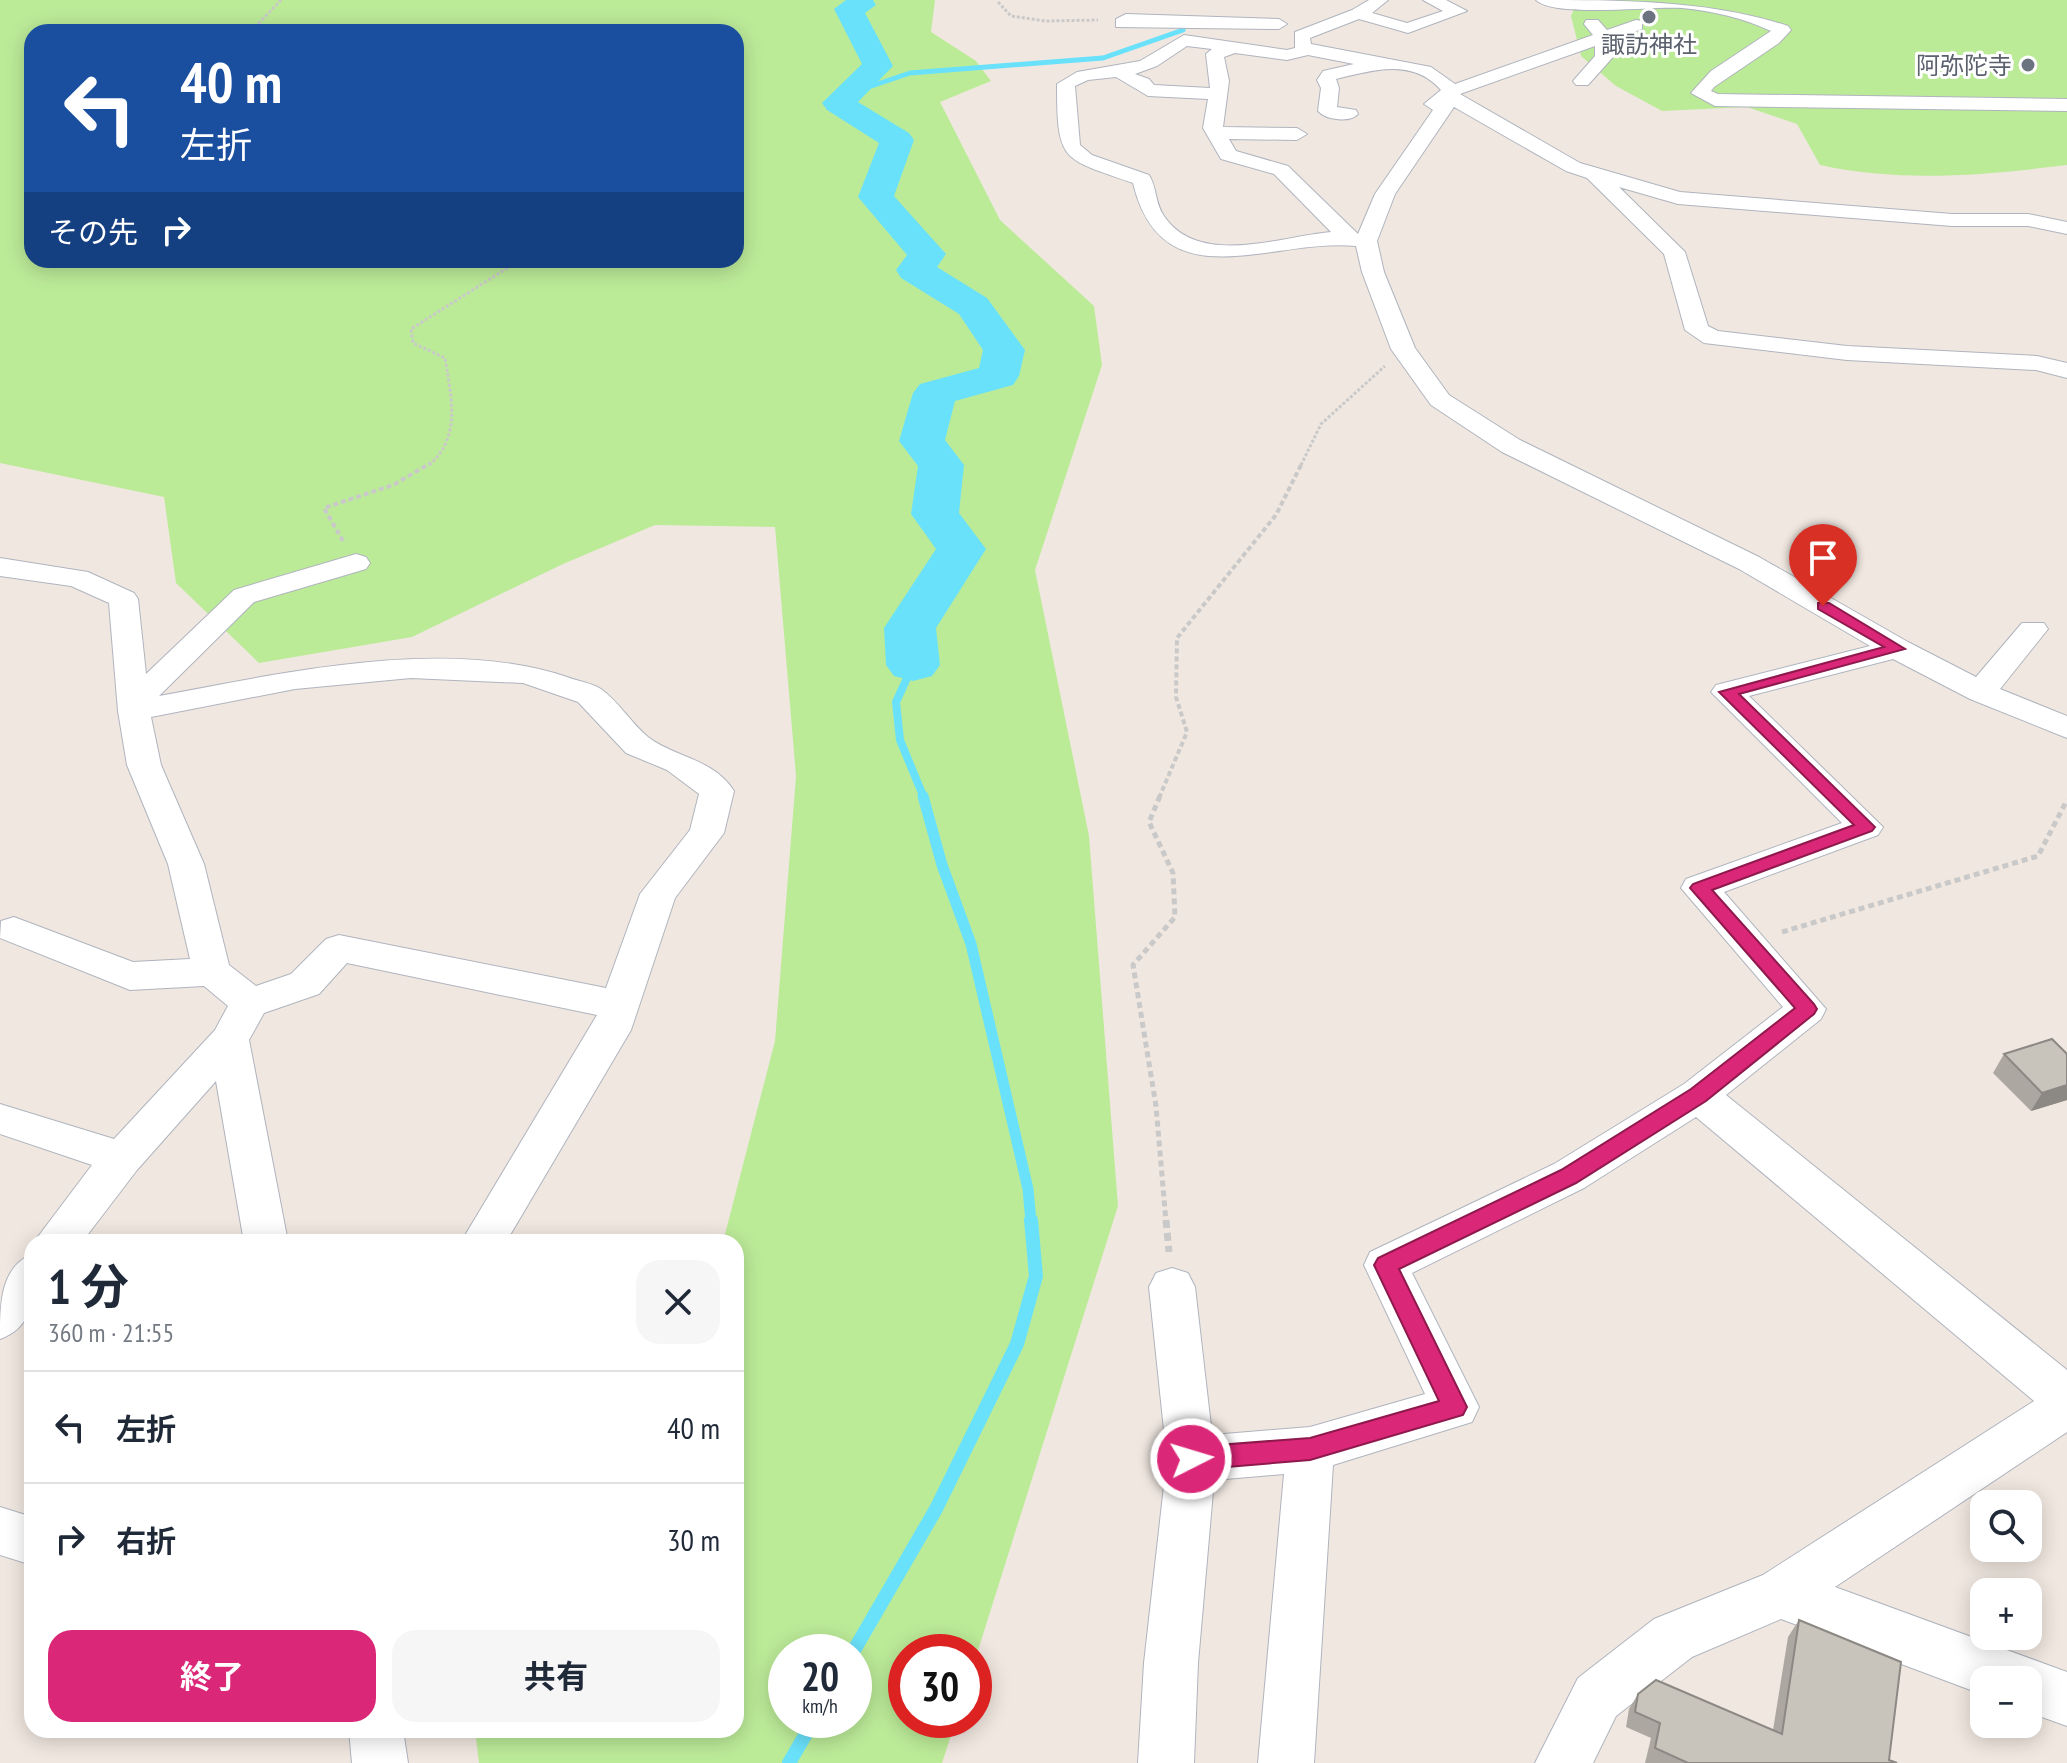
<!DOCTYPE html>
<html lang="ja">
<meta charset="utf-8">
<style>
body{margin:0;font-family:"PT Sans Narrow","Noto Sans JP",sans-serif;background:#f6f6f7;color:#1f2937;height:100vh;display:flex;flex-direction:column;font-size:30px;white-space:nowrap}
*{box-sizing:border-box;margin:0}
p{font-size:26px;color:#747a83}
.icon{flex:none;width:44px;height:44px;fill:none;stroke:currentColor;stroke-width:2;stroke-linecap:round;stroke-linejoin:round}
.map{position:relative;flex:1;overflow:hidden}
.sheet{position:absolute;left:24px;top:1234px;width:720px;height:504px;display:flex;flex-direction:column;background:#fff;border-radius:24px;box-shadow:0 4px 20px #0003}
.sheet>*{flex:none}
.top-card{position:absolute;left:24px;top:24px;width:720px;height:244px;border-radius:24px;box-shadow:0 4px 20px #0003;background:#1a4fa0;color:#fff;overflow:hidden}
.fabs{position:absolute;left:1970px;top:1490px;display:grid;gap:16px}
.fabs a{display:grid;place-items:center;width:72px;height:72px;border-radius:16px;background:#fff;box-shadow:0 4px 20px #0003;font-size:40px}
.speed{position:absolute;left:768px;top:1634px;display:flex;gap:16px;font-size:40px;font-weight:700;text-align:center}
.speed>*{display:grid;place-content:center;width:104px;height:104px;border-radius:50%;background:#fff;box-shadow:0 4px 20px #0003;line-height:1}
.speed small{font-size:20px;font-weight:400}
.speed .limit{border:12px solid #d22;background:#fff;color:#111}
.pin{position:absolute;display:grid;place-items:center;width:68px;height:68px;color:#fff;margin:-82px -34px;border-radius:50% 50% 50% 0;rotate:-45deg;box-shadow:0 0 8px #0007}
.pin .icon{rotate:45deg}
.me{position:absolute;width:88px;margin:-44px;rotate:85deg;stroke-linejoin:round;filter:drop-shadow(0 0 6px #0008)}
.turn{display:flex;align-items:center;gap:28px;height:168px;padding:0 24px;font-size:36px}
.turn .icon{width:104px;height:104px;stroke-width:2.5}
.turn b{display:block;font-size:56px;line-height:68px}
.then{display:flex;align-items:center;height:76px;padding:0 24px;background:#0003;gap:16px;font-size:30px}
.round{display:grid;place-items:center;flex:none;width:84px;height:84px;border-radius:24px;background:#f6f6f7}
.head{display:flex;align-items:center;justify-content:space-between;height:136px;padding:0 24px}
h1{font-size:48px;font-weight:700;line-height:60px}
.action{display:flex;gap:16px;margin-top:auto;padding:16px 24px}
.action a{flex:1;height:92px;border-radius:24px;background:#db2777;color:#fff;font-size:32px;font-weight:700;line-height:92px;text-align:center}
.action a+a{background:#f6f6f7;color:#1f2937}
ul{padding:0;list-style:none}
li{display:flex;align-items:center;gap:24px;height:112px;padding:0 24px;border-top:2px solid #e0e1e3}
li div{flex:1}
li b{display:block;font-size:30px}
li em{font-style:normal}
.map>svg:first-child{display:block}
.green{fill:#bceb98;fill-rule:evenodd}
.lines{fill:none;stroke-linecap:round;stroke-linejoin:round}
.stream-far3{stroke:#6ae1fa;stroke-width:5}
.stream-far2{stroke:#6ae1fa;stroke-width:8}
.stream-far1{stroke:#6ae1fa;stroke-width:11}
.stream{stroke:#6ae1fa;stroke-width:14}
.river{fill:#6ae1fa;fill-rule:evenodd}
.minor-casing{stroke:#afb4be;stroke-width:2}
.path-far3{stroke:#c9c9c9;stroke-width:3;stroke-dasharray:3 2;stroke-linecap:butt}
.path-far2{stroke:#c9c9c9;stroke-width:4;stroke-dasharray:5 3;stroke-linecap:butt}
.path-far1{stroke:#c9c9c9;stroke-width:5;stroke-dasharray:6 4;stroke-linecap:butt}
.path{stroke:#c9c9c9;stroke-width:7;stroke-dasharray:8 5;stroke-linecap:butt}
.minor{fill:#fff;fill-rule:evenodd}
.wall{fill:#aca8a1}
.shaded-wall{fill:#8c8883}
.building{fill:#c8c3bb;stroke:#8c8883;stroke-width:2}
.route{fill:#db2777;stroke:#8e194d;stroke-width:2}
.worship-dot{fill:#6b7280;stroke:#fff;stroke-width:3}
.labels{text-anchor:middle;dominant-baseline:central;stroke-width:6;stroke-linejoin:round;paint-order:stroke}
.far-worship-label{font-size:24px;fill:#5b616d;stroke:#fff}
</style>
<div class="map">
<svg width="2067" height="1763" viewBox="0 0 2067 1763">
<rect width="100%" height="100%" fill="#f0e7e0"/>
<g class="green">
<path d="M0 0H935L931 32 976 61 991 81 940 102 1000 220 1094 306 1102 365 1035 570 1089 836 1118 1206 974 1663V1652H906V1720H956L942 1763H479L475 1730H736V1242H723L775 1041 796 776 775 527 655 525 563 564 412 637 259 663 176 583 164 497 0 463ZM32 32H736V260H32ZM786 1652H854V1720H786Z"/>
<path d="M1578 0H2067V165C1986 175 1901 183 1820 165L1797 124 1747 107 1662 111 1616 86 1581 56 1571 16Z"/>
</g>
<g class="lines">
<g class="stream-far3">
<path d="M854 0 858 3"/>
<path d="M848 94 910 73 1103 58 1183 30"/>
</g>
<path class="stream-far2" d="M913 665 896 702 900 740 924 798"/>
<path class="stream-far1" d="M923 796 942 865 971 944 1028 1189 1031 1222"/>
<g class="stream">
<path d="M853 1652 936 1509 1017 1344 1036 1276 1031 1220"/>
<path d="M789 1763 814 1720"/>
</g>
<path class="river" d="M846 0H873L876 5 865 13 893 66 858 102 909 133 914 140 894 196 946 254 937 267 987 298 1025 350 1019 376 1013 385 955 401 945 440 964 465 959 513 986 549 936 628 940 665 932 676 913 681 894 676 886 665 884 628 936 549 911 514 918 466 899 441 913 393 920 384 979 368 983 350 959 314 901 278 896 270 907 255 858 197 879 143 827 110 822 103 862 64 834 9Z"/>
<g class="minor-casing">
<g id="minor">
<path d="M1369 0H1388L1372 13 1407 23 1443 11 1423 0H1446L1467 11 1408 33 1359 19 1310 38 1311 44 1431 67 1455 84 1593 35 1584 24 1586 20H1598L1607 30 1636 20 1642 21V29L1612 39 1613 57 1588 85H1576L1573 81 1595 56V46L1460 94 1580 163 1680 192 1952 214H2028L2067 222V234L2028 226H1952L1678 204 1619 187 1685 252 1708 326 1718 331 1847 346 2037 356 2067 363V378L2036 370 1847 360 1704 343 1685 330 1664 254 1587 178 1566 171 1454 107 1395 194 1377 241 1384 272 1415 348 1449 395 1520 440 1759 557 1908 642 1976 677 2022 623H2044L2048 629 2000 689 2067 716V738L1970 699 1893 659 1749 696 1883 827 1878 835 1724 892 1826 1009 1821 1019 1726 1095 2067 1370V1432L1835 1587 2067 1672V1726L2028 1712V1680H1984V1695L1781 1619 1692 1657 1616 1716 1593 1763H1535L1578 1678 1654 1619 1763 1575 2034 1401 1696 1117 1584 1188 1412 1273 1479 1407 1472 1422 1333 1465 1314 1763H1258L1284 1474 1214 1480 1198 1663 1194 1763H1138L1144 1663 1167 1459 1149 1287 1156 1273 1172 1268 1188 1273 1195 1287 1212 1435 1310 1427 1425 1394 1364 1265 1370 1252 1554 1164 1684 1084 1783 1007 1681 888 1686 879 1842 823 1711 692 1716 685 1870 646 1739 569 1502 452 1431 405 1391 349 1362 272 1356 246C1273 237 1162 304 1133 183 1062 158 1057 163 1057 84L1077 72 1140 61 1184 35 1287 50 1295 48V32L1352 10ZM1187 46 1212 49 1206 54 1210 88 1154 85 1149 79 1135 74 1157 66ZM1235 53 1287 60 1308 55 1354 64 1323 71 1317 80 1321 88 1318 111C1326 120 1350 123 1358 114L1356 110 1337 107 1339 88 1336 79C1371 71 1412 57 1441 90L1424 104 1433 110 1375 194 1358 234 1288 166 1236 151 1229 139 1297 140 1307 134 1297 128 1223 127 1229 81 1224 57ZM1116 77 1148 96 1208 99 1203 128 1221 159 1274 174 1331 232C1282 236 1199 268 1164 216 1155 204 1157 187 1149 175L1092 155 1080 145 1075 86 1088 80Z"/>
<path d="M1536 0C1621 0 1709 0 1788 26L1791 30 1779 43 1714 87 1711 91 1718 94 2067 99V111L1715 106 1691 93 1711 71 1771 31C1743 18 1713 11 1682 8 1651 6 1555 18 1536 0Z"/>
<path d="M1126 14 1279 19 1287 24 1279 29 1116 27V19Z"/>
<path d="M356 554 366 557 370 563 366 569 254 602 159 696C284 673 444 636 567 677 577 681 592 683 601 689 619 702 631 723 648 737 673 757 713 758 734 791L724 833 675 898 631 1030 506 1242H461L597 1015 347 963 319 994 264 1013 249 1040 288 1242H244L216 1081 137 1170 82 1242H34L92 1165 0 1134V1104L114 1139 215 1030 228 1006 204 986 130 990 0 938 1 921 14 917 133 962 190 959 168 864 127 765 118 711 109 603 71 586 0 576V558L88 572 134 593 138 599 146 674 234 590ZM411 678 523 683 578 702 626 753 667 770 699 794 690 830 640 894 606 988 339 935 326 939 291 974 256 986 229 965 204 864 161 765 151 717 295 689Z"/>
<path d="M32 1254C32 1289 39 1325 0 1339 0 1304 0 1268 32 1254Z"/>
<path d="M0 1507 32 1517V1565L0 1555Z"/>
<path d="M349 1730H403L408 1763H352Z"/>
</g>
</g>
<g class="path-far3">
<path d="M998 2 1011 16 1045 21 1098 20"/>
<path d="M259 32 256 26 281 0"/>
<path d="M429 465C462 437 451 396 445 358L413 343 411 329 520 260"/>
<path d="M1301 465 1321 424 1385 366"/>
</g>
<g class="path-far2">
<path d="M343 541 324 508 393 485 431 463"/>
<path d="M1159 798 1187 732 1176 697 1177 638 1276 515 1302 463"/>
</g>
<g class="path-far1">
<path d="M1160 796 1149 822 1173 873 1175 917 1133 965 1156 1106 1166 1222"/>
<path d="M1782 932 2038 856 2067 800"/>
</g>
<path class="path" d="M1166 1220 1169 1252"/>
<use href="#minor" class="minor"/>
</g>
<g class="wall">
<path d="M2004 1054H2067V1100L2031 1111 1993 1073Z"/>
<path d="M1799 1620 1889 1760 1897 1763H1645L1651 1738 1626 1727 1629 1709 1638 1694 1773 1730 1788 1637Z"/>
</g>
<path class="shaded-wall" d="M2067 1085V1100L2031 1111 2042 1093Z"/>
<g class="building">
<path d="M2052 1039 2067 1054V1085L2042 1093 2004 1054Z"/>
<path d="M1799 1620 1901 1662 1889 1760 1897 1763H1688L1655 1748 1660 1723 1635 1712 1638 1694 1656 1680 1782 1734Z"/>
</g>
<path class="route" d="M1818 603H1829L1905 649 1739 694 1875 827 1872 831 1712 890 1814 1004 1817 1009 1814 1014 1706 1101 1576 1183 1399 1269 1467 1407 1463 1415 1310 1460 1191 1470 1183 1467 1179 1459 1183 1451 1191 1447 1310 1438 1439 1401 1374 1265 1378 1258 1561 1170 1691 1089 1795 1008 1690 888 1693 884 1854 825 1719 692 1884 647 1818 609Z"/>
<g class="worship-dot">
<circle cx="1649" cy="17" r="8"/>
<circle cx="2028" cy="65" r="8"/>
</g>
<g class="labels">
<g class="far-worship-label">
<text x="1649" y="44">諏訪神社</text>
<text x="2012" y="65" text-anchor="end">阿弥陀寺</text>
</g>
</g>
</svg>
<div class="fabs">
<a><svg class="icon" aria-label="search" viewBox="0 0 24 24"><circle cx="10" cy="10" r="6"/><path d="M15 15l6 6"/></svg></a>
<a>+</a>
<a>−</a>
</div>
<div class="speed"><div>20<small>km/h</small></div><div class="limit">30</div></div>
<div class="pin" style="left:1823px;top:606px;background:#d93025"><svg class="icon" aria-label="arrive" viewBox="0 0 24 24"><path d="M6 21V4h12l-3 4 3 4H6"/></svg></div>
<svg class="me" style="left:1191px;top:1459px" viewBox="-20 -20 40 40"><circle r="17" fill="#db2777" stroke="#fff" stroke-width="3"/><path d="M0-11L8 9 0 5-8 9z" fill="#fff"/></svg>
<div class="top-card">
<div class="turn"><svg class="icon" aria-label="left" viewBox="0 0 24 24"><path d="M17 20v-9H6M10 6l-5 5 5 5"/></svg><div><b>40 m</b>左折</div></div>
<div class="then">その先<svg class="icon" aria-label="right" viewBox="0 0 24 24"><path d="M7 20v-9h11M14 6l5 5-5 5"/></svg></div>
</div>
<section class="sheet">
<div class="head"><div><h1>1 分</h1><p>360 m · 21:55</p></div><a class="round"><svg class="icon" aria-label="close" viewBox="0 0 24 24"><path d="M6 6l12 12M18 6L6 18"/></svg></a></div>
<ul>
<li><svg class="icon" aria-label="left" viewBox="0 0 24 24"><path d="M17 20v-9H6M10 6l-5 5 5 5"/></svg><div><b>左折</b></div><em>40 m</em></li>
<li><svg class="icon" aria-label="right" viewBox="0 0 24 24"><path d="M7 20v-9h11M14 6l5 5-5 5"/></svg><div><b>右折</b></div><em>30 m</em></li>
</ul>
<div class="action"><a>終了</a><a>共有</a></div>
</section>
</div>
